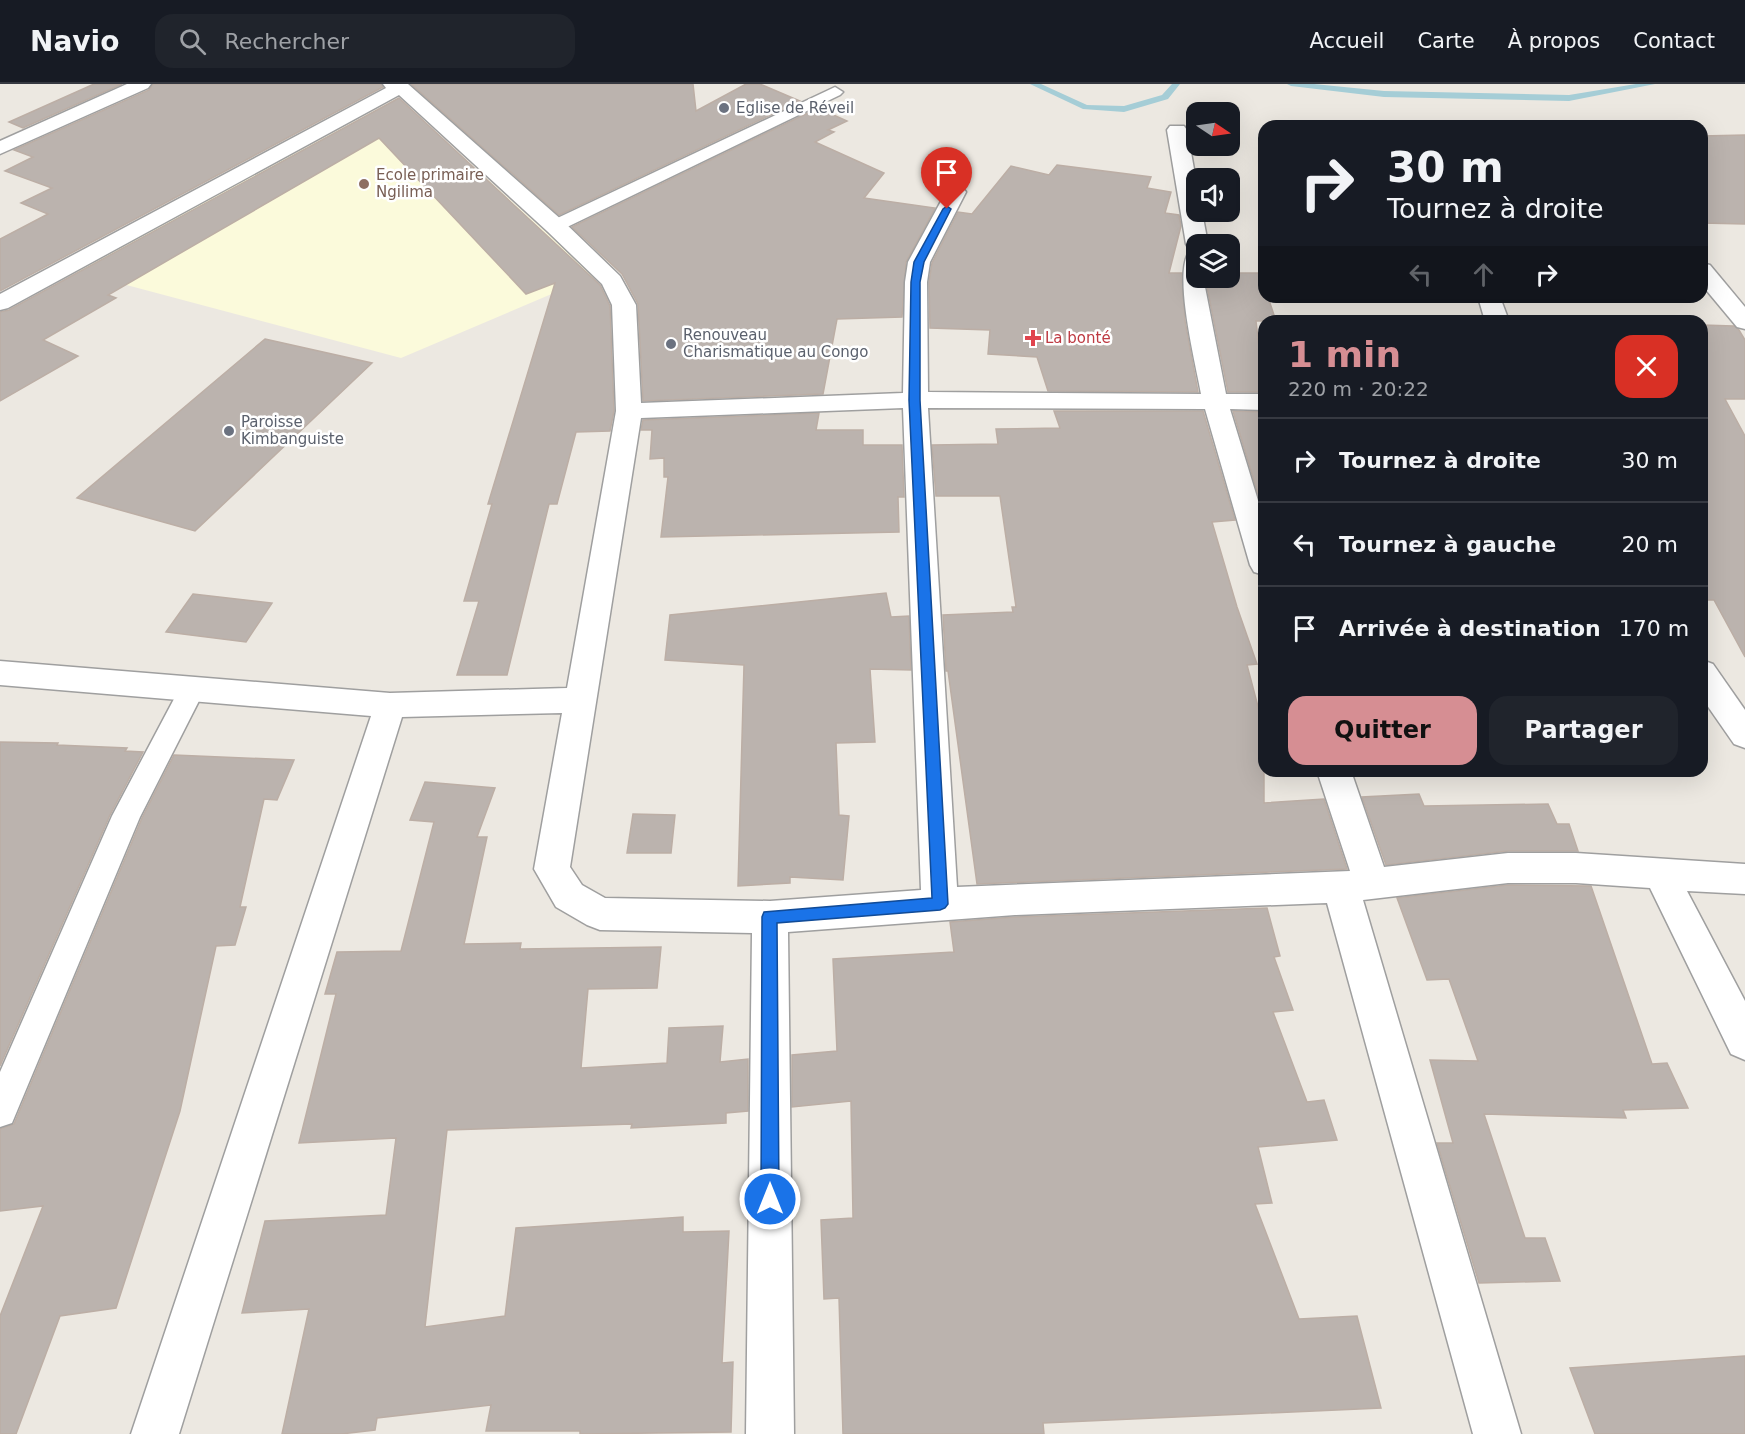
<!DOCTYPE html>
<html lang="fr">
<meta charset="utf-8">
<style>
body{margin:0;font-family:"DejaVu Sans",sans-serif;background:#20242c;color:#f1f3f6;height:100vh;display:flex;flex-direction:column;font-size:22px;white-space:nowrap}
*{box-sizing:border-box;margin:0}
p{font-size:20px;color:#9ea1a6}
.icon{flex:none;width:33px;height:33px;fill:none;stroke:currentColor;stroke-width:2;stroke-linecap:round;stroke-linejoin:round}
.map{position:relative;flex:1;overflow:hidden}
.details{position:absolute;left:1258px;top:231px;width:450px;height:462px;display:flex;flex-direction:column;background:#171b24;border-radius:18px;box-shadow:0 6px 24px #0002}
.details>*{flex:none}
.guide{position:absolute;left:1258px;top:36px;width:450px;height:183px;border-radius:18px;box-shadow:0 6px 24px #0002;background:#171b24;color:#f1f3f6;overflow:hidden}
.needle{width:39px;rotate:103deg}
.controls{position:absolute;left:1186px;top:18px;display:grid;gap:12px}
.controls a{display:grid;place-items:center;width:54px;height:54px;border-radius:12px;background:#171b24;box-shadow:0 6px 24px #0002;font-size:30px}
.pin{position:absolute;display:grid;place-items:center;width:51px;height:51px;color:#fff;margin:-62px -26px;border-radius:50% 50% 50% 0;rotate:-45deg;box-shadow:0 0 6px #0007}
.pin .icon{rotate:45deg}
.me{position:absolute;width:66px;margin:-33px;rotate:0deg;stroke-linejoin:round;filter:drop-shadow(0 0 4px #0008)}
.turn{display:flex;align-items:center;gap:21px;height:126px;padding:0 30px;font-size:27px}
.turn .icon{width:78px;height:78px;stroke-width:2.5}
.turn b{display:block;font-size:42px;line-height:51px}
.lanes{display:flex;align-items:center;height:57px;padding:0 30px;background:#0003;justify-content:center;gap:30px;direction:ltr}
.lanes .off{opacity:.35}
.round{display:grid;place-items:center;flex:none;width:63px;height:63px;border-radius:18px;background:#20242c}
.overview{display:flex;align-items:center;justify-content:space-between;height:102px;padding:0 30px}
h1{font-size:36px;font-weight:700;line-height:45px;color:#d68e93}
.button{display:flex;gap:12px;margin-top:auto;padding:12px 30px}
.button a{flex:1;height:69px;border-radius:18px;background:#d68e93;color:#111;font-size:24px;font-weight:700;line-height:69px;text-align:center}
.button a+a{background:#20242c;color:#f1f3f6}
ul{padding:0;list-style:none}
li{display:flex;align-items:center;gap:18px;height:84px;padding:0 30px;border-top:2px solid #363941}
li div{flex:1}
li b{display:block;font-size:22px}
li em{font-style:normal}
header{display:flex;align-items:center;gap:36px;box-sizing:border-box;height:84px;padding:0 30px;background:#171b24;border-bottom:2px solid #363941}
header strong{font-size:28px}
nav{display:flex;gap:33px;margin-inline-start:auto;font-size:21px}
.search{width:420px;height:54px;background:#20242c;display:flex;align-items:center;gap:15px;box-sizing:border-box;padding:0 21px;border-radius:18px;color:#9ea1a6;font-size:22px}
.map>svg:first-child{display:block}
.education{fill:#fbfadb}
.lines{fill:none;stroke-linecap:round;stroke-linejoin:round}
.stream{fill:#a5cdd6;fill-rule:evenodd}
.building{fill:#bbb3ae;stroke:#bcaea5;stroke-width:1.5}
.service-casing{stroke:#9f9f9f;stroke-width:3}
.minor-casing{stroke:#9f9f9f;stroke-width:3}
.service{fill:#fff;fill-rule:evenodd}
.minor{fill:#fff;fill-rule:evenodd}
.route{fill:#1a73e8;stroke:#114b97;stroke-width:1.5}
.worship-dot{fill:#6b7280;stroke:#fff;stroke-width:2}
.education-dot{fill:#8d6e63;stroke:#fff;stroke-width:2}
.health-dot{fill:#e0444e;stroke:#fff;stroke-width:2}
.labels{text-anchor:middle;dominant-baseline:central;stroke-width:5;stroke-linejoin:round;paint-order:stroke}
.far-worship-label{font-size:15px;fill:#5b616d;stroke:#fff;text-anchor:start}
.far-education-label{font-size:15px;fill:#785e54;stroke:#fff;text-anchor:start}
.far-health-label{font-size:15px;fill:#be3a42;stroke:#fff;text-anchor:start}
</style>
<header>
<strong>Navio</strong>
<div class="search"><svg class="icon" aria-label="search" viewBox="0 0 24 24"><circle cx="10" cy="10" r="6"/><path d="M15 15l6 6"/></svg>Rechercher</div>
<nav><a>Accueil</a><a>Carte</a><a>À propos</a><a>Contact</a></nav>
</header>
<div class="map">
<svg width="1745" height="1350" viewBox="0 0 1745 1350">
<rect width="100%" height="100%" fill="#ece8e1"/>
<path class="education" d="M398 14 594 192 401 274 74 187Z"/>
<g class="lines">
<g class="stream">
<path d="M1030 0H1041L1087 21 1124 22 1162 11 1172 0H1180L1168 15 1124 28 1083 25Z"/>
<path d="M1287 0H1314L1384 7 1569 11 1636 0H1655L1569 17 1384 13 1291 2Z"/>
</g>
</g>
<g class="building">
<path d="M94 0H122L23 44 9 38Z"/>
<path d="M153 0H381L383 3 0 207V155L48 130 21 119 52 104 5 87 33 73 14 66 149 6Z"/>
<path d="M411 0H693L696 27 746 0H760L800 17 559 131Z"/>
<path d="M399 14 600 201 610 222 614 327 610 347 576 348 557 420H549L507 591H457L479 517H464L492 420H488L555 199 526 210 379 54 108 211 116 214 43 256 78 272 0 317V228L9 226Z"/>
<path d="M818 24 847 37 828 46 834 48 815 58 884 89 864 114 935 124 906 178 902 233 837 235 823 310 643 317 638 220 622 190 572 143Z"/>
<path d="M1745 51V140L1702 139V52Z"/>
<path d="M1057 81 1151 93 1147 104 1171 108 1165 129 1179 131 1181 142 1169 189H1182L1185 237 1198 308 1048 307 1037 273 988 270 990 246 930 244 929 198 932 179 958 128 972 130 1011 82 1049 91Z"/>
<path d="M1230 189H1260L1264 204V213H1268L1276 237H1256L1264 308H1228L1207 203 1208 194H1230Z"/>
<path d="M1702 241 1734 242 1739 246 1745 256V315H1725L1745 352V573L1714 516H1702Z"/>
<path d="M265 255 372 279 195 447 77 414Z"/>
<path d="M1054 327H1203L1235 436 1212 438 1237 523 1257 580 1247 581 1264 645V719L1324 715 1347 785 977 800 948 587H946L943 531 1013 528 1012 523H1016L1000 412H936L932 361 998 360 996 345 1060 344Z"/>
<path d="M1233 327 1264 328V430Z"/>
<path d="M819 329 816 346H863V361H902L904 413H898L899 448 661 453 668 393H664V374L650 375 652 346H641L643 336Z"/>
<path d="M886 509 891 533 909 532 911 586 870 585 875 658 836 659 839 731 849 732 843 796 790 793V799L738 802 744 581 665 576 670 531Z"/>
<path d="M193 510 272 519 246 558 166 548Z"/>
<path d="M0 658 58 659 57 661 127 664 125 667 143 668 110 731 0 982Z"/>
<path d="M174 671 294 676 277 716 264 715 240 823H246L235 861 216 862 180 1027 116 1224 60 1232 16 1350H0V1232L43 1122 0 1127V1045L14 1040 142 734Z"/>
<path d="M425 698 495 704 477 753H487L464 860 521 859 520 865 661 863 657 904 588 905 581 984 667 979 669 944 723 942 720 978 748 975V1027L726 1029V1039L631 1044 632 1040 447 1046 425 1243 505 1232 516 1144 683 1133V1148L729 1147 722 1279 733 1278 731 1348 580 1350V1347H486L491 1321 377 1334 375 1346 341 1350H282L309 1225 242 1229 265 1137 386 1131 396 1054 299 1059 336 910H325L337 868 401 867 434 738 410 736Z"/>
<path d="M1419 710 1424 722 1548 720 1557 740H1569L1578 767H1508L1386 781 1362 713Z"/>
<path d="M633 730 675 731 671 769H627Z"/>
<path d="M1508 801 1591 802 1652 980 1667 979 1688 1024 1623 1026 1626 1034 1484 1030 1525 1154H1545L1560 1197 1479 1199 1437 1059H1453L1430 976 1478 977 1449 895 1427 896 1397 814Z"/>
<path d="M1267 824 1280 872 1274 873 1293 926 1273 928 1307 1018 1324 1016 1337 1056 1258 1063 1272 1119 1255 1120 1299 1235 1357 1232 1381 1324 1043 1339 1044 1350H843L839 1214 824 1215 821 1136 853 1134 851 1017 792 1023V971L837 967 833 875 954 868 950 838 1015 833Z"/>
<path d="M1745 1272V1350H1595L1570 1284Z"/>
</g>
<g class="lines">
<g class="service-casing">
<g id="service">
<path d="M835 3 843 8 840 11 561 146H549L546 142 549 138Z"/>
<path d="M192 595 201 598 205 605 140 733 12 1039 0 1043V988L112 732 183 598Z"/>
</g>
</g>
<g class="minor-casing">
<g id="minor">
<path d="M127 0H151L148 4 0 70V57Z"/>
<path d="M383 0H408L563 137 620 192 636 221 641 319 903 309 905 198 908 178 946 108 949 104 956 102 963 104 966 108 930 178 927 198 928 308 1201 310C1196 281 1173 191 1189 168L1197 166 1189 165 1186 160 1167 46 1170 42H1184L1187 46 1197 102V128H1202L1208 160H1197V194H1206L1205 203 1226 310H1264V326L1230 325 1264 436V491L1254 488 1250 481 1205 325 928 324 957 803 1350 787 1317 687H1351L1384 783 1508 769H1576L1745 780V810L1687 807 1745 917V976L1731 970 1650 804 1576 799H1508L1363 816 1521 1350H1473L1327 819 1015 831 788 848 794 1350H746L752 849 600 846 587 841 556 823 534 785 562 629 402 633 179 1350H131L371 632 0 601V577L390 609 567 604 616 327 612 221 602 200 547 147 399 11 8 224 0 226V210L386 4ZM903 324 921 806 770 817 605 814 582 801 570 783 641 334Z"/>
<path d="M1702 179 1710 181 1745 223V245L1737 243 1702 201Z"/>
<path d="M1478 213H1500L1509 237H1485Z"/>
<path d="M1702 576 1713 580 1745 626V664L1734 660 1702 614Z"/>
</g>
</g>
<use href="#service" class="service"/>
<use href="#minor" class="minor"/>
</g>
<path class="route" d="M947 122 951 125 924 178 920 198V316L948 820 945 824 940 826 777 839 779 1115 776 1121 770 1124 764 1121 761 1115 762 833 764 828 932 814 909 316 911 198 914 178 943 125Z"/>
<g class="worship-dot">
<circle cx="724" cy="24" r="6"/>
<circle cx="671" cy="260" r="6"/>
<circle cx="229" cy="347" r="6"/>
</g>
<circle class="education-dot" cx="364" cy="100" r="6"/>
<path class="health-dot" d="M1030 245h6v6h6v6h-6v6h-6v-6h-6v-6h6z"/>
<g class="labels">
<g class="far-worship-label">
<text x="736" y="24">Eglise de Réveil</text>
<text x="683" y="251">Renouveau<tspan x="683" dy="17">Charismatique au Congo</tspan></text>
<text x="241" y="338">Paroisse<tspan x="241" dy="17">Kimbanguiste</tspan></text>
</g>
<g class="far-education-label">
<text x="376" y="91">Ecole primaire<tspan x="376" dy="17">Ngilima</tspan></text>
</g>
<g class="far-health-label">
<text x="1045" y="254">La bonté</text>
</g>
</g>
</svg>
<div class="controls">
<a><svg class="needle" viewBox="-14 -14 28 28"><path d="M0-13l5 13h-10z" fill="#e53935"/><path d="M0 13l5-13h-10z" fill="#9ea1a6"/></svg></a>
<a><svg class="icon" aria-label="sound" viewBox="0 0 24 24"><path d="M4 9h4l5-4v14l-5-4H4zM17 9q2 3 0 6"/></svg></a>
<a><svg class="icon" aria-label="layers" viewBox="0 0 24 24"><path d="M12 4l9 5-9 5-9-5zM3 14l9 5 9-5"/></svg></a>
</div>
<div class="pin" style="left:947px;top:125px;background:#d93025"><svg class="icon" aria-label="arrive" viewBox="0 0 24 24"><path d="M6 21V4h12l-3 4 3 4H6"/></svg></div>
<svg class="me" style="left:770px;top:1115px" viewBox="-20 -20 40 40"><circle r="17" fill="#1a73e8" stroke="#fff" stroke-width="3"/><path d="M0-11L8 9 0 5-8 9z" fill="#fff"/></svg>
<div class="guide">
<div class="turn"><svg class="icon" aria-label="right" viewBox="0 0 24 24"><path d="M7 20v-9h11M14 6l5 5-5 5"/></svg><div><b>30 m</b>Tournez à droite</div></div>
<div class="lanes"><svg class="icon off" aria-label="left" viewBox="0 0 24 24"><path d="M17 20v-9H6M10 6l-5 5 5 5"/></svg><svg class="icon off" aria-label="ahead" viewBox="0 0 24 24"><path d="M12 20V5M6 11l6-6 6 6"/></svg><svg class="icon" aria-label="right" viewBox="0 0 24 24"><path d="M7 20v-9h11M14 6l5 5-5 5"/></svg></div>
</div>
<section class="details">
<div class="overview"><div><h1>1 min</h1><p>220 m · 20:22</p></div><a class="round" style="background:#d93025;color:#fff"><svg class="icon" aria-label="close" viewBox="0 0 24 24"><path d="M6 6l12 12M18 6L6 18"/></svg></a></div>
<ul>
<li><svg class="icon" aria-label="right" viewBox="0 0 24 24"><path d="M7 20v-9h11M14 6l5 5-5 5"/></svg><div><b>Tournez à droite</b></div><em>30 m</em></li>
<li><svg class="icon" aria-label="left" viewBox="0 0 24 24"><path d="M17 20v-9H6M10 6l-5 5 5 5"/></svg><div><b>Tournez à gauche</b></div><em>20 m</em></li>
<li><svg class="icon" aria-label="arrive" viewBox="0 0 24 24"><path d="M6 21V4h12l-3 4 3 4H6"/></svg><div><b>Arrivée à destination</b></div><em>170 m</em></li>
</ul>
<div class="button"><a>Quitter</a><a>Partager</a></div>
</section>
</div>
